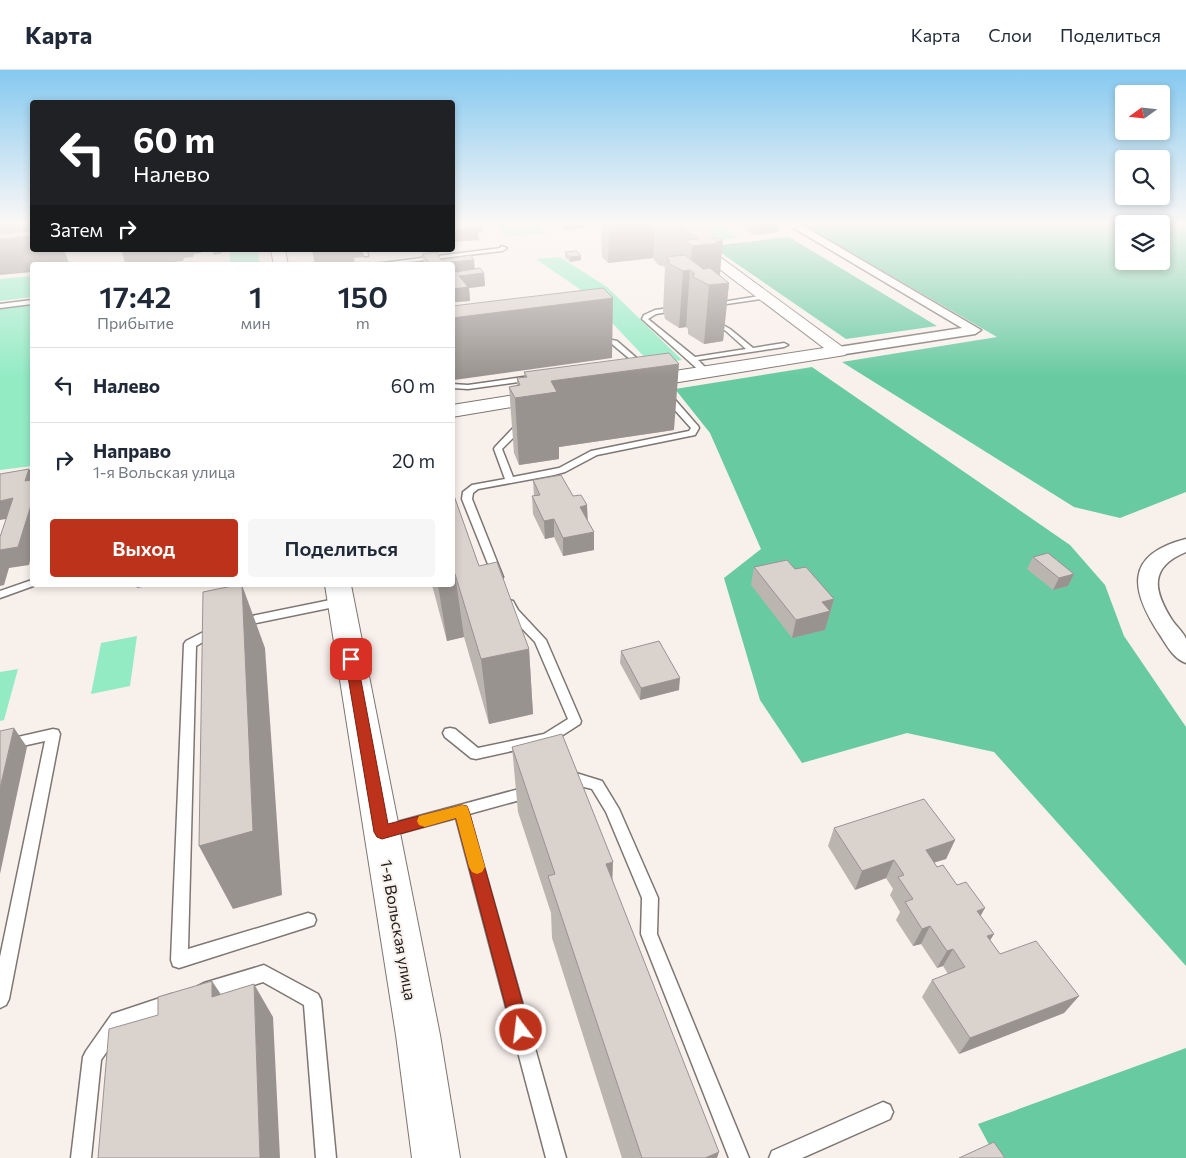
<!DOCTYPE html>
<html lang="ru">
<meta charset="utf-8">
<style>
body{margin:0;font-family:Commissioner,sans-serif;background:#f6f6f7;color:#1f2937;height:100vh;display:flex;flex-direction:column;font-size:19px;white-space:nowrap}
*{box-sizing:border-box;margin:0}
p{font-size:16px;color:#747a83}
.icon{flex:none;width:28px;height:28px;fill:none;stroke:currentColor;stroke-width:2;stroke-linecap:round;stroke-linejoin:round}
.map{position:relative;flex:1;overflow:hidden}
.sheet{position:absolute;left:30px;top:192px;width:425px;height:325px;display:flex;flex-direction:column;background:#fff;border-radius:5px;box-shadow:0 2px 8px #0003}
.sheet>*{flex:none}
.top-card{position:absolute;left:30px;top:30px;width:425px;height:152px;border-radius:5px;box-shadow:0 2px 8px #0003;background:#202124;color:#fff;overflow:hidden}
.needle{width:32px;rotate:255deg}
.controls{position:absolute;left:1115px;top:15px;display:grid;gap:10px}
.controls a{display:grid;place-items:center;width:55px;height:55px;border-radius:5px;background:#fff;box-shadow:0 2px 8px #0003;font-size:25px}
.pin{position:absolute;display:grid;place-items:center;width:42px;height:42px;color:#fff;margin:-21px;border-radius:10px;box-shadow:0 2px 8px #0006}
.me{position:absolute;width:55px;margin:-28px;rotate:345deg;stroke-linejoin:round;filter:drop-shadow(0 0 4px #0008)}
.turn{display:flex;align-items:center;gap:18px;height:105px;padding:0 20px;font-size:22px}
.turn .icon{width:65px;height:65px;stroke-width:2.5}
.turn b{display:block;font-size:35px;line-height:42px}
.then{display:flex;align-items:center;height:48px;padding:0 20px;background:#0003;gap:10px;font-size:19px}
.eta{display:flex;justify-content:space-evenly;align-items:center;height:85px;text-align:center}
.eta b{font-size:30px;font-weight:600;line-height:35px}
.button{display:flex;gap:10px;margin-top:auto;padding:10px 20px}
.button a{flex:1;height:58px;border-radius:5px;background:#bd321a;color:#fff;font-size:20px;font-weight:600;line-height:58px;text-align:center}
.button a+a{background:#f6f6f7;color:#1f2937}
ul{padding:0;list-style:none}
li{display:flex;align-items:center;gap:15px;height:75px;padding:0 20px;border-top:1px solid #e0e1e3}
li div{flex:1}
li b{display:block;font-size:19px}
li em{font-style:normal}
header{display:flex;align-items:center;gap:30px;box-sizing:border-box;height:70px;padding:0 25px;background:#fff;border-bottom:1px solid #e0e1e3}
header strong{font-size:24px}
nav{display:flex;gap:28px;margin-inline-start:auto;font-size:18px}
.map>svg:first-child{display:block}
.green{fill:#93ebc4}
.forest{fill:#68caa0}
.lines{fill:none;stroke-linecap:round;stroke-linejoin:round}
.lane-casing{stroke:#7d7672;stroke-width:3}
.street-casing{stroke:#7d7672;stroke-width:3}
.secondary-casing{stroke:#7d7672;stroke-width:2}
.lane{fill:#fff;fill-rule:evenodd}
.street{fill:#fff;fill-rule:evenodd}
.secondary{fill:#fff;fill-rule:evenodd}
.wall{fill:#bbb5b0}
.shaded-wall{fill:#999390}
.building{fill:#dad2cd;stroke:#999390}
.route{fill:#bd321a;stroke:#7b2011}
.slow{fill:#f59e0b}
.labels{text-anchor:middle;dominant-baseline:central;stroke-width:4;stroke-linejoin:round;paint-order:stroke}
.near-street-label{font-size:16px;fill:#1f1c1b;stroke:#f8f0eb}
</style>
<header>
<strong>Карта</strong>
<nav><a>Карта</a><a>Слои</a><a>Поделиться</a></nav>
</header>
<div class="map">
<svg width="1186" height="1088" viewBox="0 0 1186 1088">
<rect width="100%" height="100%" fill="#f8f0eb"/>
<g class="green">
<path d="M537 154 545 163 507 167 496 154Z"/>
<path d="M719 154 739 168 702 172 677 155Z"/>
<path d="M230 180H258L260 195H219L230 194Z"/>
<path d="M560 187 607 217 682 290 652 295 581 220 536 189Z"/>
<path d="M32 206V227L0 231V209Z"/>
<path d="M32 235V396L0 400V239Z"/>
<path d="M137 566 130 616 91 624 101 573Z"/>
<path d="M18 599 4 650 0 651V602Z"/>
</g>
<g class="forest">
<path d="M1124 154V191H1161V154H1186V422L1120 448 1074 437 842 292 997 267 802 154Z"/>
<path d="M789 167 937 256 846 269 711 176Z"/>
<path d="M812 297 1070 475 1105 515 1124 566 1186 657V896L994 682 907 663 802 693 760 630 724 508 761 479 710 363 675 319Z"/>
<path d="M1186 978V1088H996L978 1054Z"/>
</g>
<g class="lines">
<g class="lane-casing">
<g id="lane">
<path d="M501 176 507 178 502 181 383 195H366L501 178Z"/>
<path d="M214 180H220V182L215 183Z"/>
<path d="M361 180H367L368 186H364Z"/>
<path d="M765 225 768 227 767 228 713 236 710 234Z"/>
<path d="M32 230V234L0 238V234Z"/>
<path d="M677 237 679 238V240L656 244 648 249 695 287 746 279 726 261 709 251 708 250 711 248 730 259 753 278 784 273 788 275 784 277 698 290 710 302 703 304 642 249 644 245 655 240Z"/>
<path d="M598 267 617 271 640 291 624 295V291L631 290 612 274 596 270 595 269Z"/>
<path d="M530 306H533V310L468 319 452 318V314L468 315Z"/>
<path d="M664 324H670L698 356 699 358 695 365 597 385 565 402 554 405 478 419 473 423 472 429 503 507 498 510 494 509 462 429 463 422 472 415 505 409 494 379 495 377 515 356 525 353 529 355 521 360 502 379 513 407 559 398 591 381 689 361 691 358 664 328Z"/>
<path d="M32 401V407L0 412V406Z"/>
<path d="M32 510V515H36L0 528V521Z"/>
<path d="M340 528 344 529 346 532 344 535 242 556 236 552 242 548Z"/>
<path d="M509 530 513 531 518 540 546 570 581 651 580 654 552 672 476 689 471 688 445 667 443 663 445 659 450 658 455 659 478 678 544 664 568 649 535 572 509 545 503 534Z"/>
<path d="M215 556 219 557 221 560 219 563 196 576 188 879 308 843 314 845 316 850 314 855 308 857 179 898 173 896 171 890 184 574 186 571Z"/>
<path d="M53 659 58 660 60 664 9 929 6 935 0 938V887L45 671 0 681V671Z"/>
<path d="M576 703 602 711 619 739 658 828 657 864 749 1088H729L641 864 642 828 606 742 592 719 576 715 567 718 562 716 560 712 562 708Z"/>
<path d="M530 716 535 718 537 722 535 726 469 744 566 1088H546L456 748 386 767 381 765 379 761 381 757 386 755Z"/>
<path d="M264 895 318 924 321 930 336 1088H316L304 935 263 912 204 931 198 928 195 922 198 916 204 913Z"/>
<path d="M172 924 178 927 181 933 178 939 124 957 101 990 91 1088H71L83 987 86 981 112 944Z"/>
<path d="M883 1032 890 1035 893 1042 890 1049 802 1088H769L772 1081Z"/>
</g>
</g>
<g class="street-casing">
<g id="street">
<path d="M787 154H800L981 260 975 264 839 285 834 284 832 281 839 277 962 258Z"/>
<path d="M1186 469V482C1149 497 1153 520 1172 550 1176 556 1184 563 1186 569 1186 576 1186 586 1186 593 1174 589 1167 576 1160 565 1131 521 1123 485 1186 469Z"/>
</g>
</g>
<g class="secondary-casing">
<g id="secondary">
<path d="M660 154H675L848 281 845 285 839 286 642 318 635 316 633 312 635 308 642 306 824 278Z"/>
<path d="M271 180H285L288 195H274Z"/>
<path d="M547 320 554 322 557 326 554 330 452 347V335Z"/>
<path d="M325 515H351L440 965 460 1088H412L396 965Z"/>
</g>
</g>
<use href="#lane" class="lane"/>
<use href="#street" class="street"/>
<use href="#secondary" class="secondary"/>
</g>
<g class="wall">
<path d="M560 154H584V158L566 160Z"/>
<path d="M601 154H699L720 205 729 213 723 271 704 274 688 264V259L686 257 679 258 665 249 664 244 663 242 665 197 663 196 658 195 653 188 608 193 602 187Z"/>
<path d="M736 154H779L778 162 753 165Z"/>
<path d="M565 182 581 190 570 192 565 187Z"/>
<path d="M422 184 475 199 484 203 485 216 469 218 470 231 455 232 452 228V195L424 193Z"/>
<path d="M524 302 674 360 559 377V389L519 395 514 383 509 317 517 315V308L525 307Z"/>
<path d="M533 410 573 426 587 449 594 480 563 486 554 467 545 469 533 444 532 426H534Z"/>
<path d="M452 420 479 496 529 579 533 644 489 654 464 567 447 571 432 515H452Z"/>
<path d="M1033 487 1074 504 1068 516 1053 520 1027 499Z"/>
<path d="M754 497 795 499 834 529 825 560 792 568 751 515Z"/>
<path d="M621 581 679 620 640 630 620 593Z"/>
<path d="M512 677 612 811 717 1088H622L552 868 551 843 518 742Z"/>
<path d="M834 758 955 770 946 789 934 792 937 797 957 815 980 846 990 870 1000 884 1079 926 1064 943 959 984 922 927 932 910 948 904 943 896 937 898 921 874 913 876 896 850 900 842 890 825 893 819 886 808 855 820 828 776Z"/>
</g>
<g class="shaded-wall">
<path d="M0 154H32V180H64L69 193 68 195H32V202L0 205Z"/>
<path d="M469 154H482V162L478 163 479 170 452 172V160Z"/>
<path d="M566 154H584V158L566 160Z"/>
<path d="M609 154H655L653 188 608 193Z"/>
<path d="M754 154H779L778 162 753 165Z"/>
<path d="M716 171H723L719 214 729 213 723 271 704 274 709 215 690 200 686 257 679 258 683 201 690 200 692 176Z"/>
<path d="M121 180H201V183L194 184 193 187 184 188 183 191 145 195H126Z"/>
<path d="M312 180H361L362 187 354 188 355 195H315Z"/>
<path d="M581 186V190L570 192V187Z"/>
<path d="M474 190 475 203 452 206V195H451L450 192Z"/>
<path d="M484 203 485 216 469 218 470 231 455 232 453 219 459 206Z"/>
<path d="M613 228 612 288 454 310 452 296V248Z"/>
<path d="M679 294 674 360 559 377V389L519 395 515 328 551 311Z"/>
<path d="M29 399 32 407V426L25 411Z"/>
<path d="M13 428 23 446 0 450V431Z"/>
<path d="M32 432V481L29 495 9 498 4 515 0 516V480Z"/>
<path d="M587 435 588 453 580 437Z"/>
<path d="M554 449V467L545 469 544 451Z"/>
<path d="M594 462V480L563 486V468Z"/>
<path d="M452 504H455L464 567 447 571 438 515H452Z"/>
<path d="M1074 504 1068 516 1053 520 1059 508Z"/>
<path d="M136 515H152L137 518Z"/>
<path d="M242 515 265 578 282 825 233 839 199 776Z"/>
<path d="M834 529 825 560 792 568 796 550 822 532Z"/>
<path d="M529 579 533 644 489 654 481 589Z"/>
<path d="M680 608 679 620 640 630 641 618Z"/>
<path d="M14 658 27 677 0 804V718Z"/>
<path d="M955 770 946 789 917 798 926 780Z"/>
<path d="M894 790 886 808 855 820 862 801Z"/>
<path d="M613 792 611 854 606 794Z"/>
<path d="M985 838 975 856 977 841Z"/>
<path d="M930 856 921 874 913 876 922 859Z"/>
<path d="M994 864 983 882 987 866Z"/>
<path d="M953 879 943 896 937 898 947 881Z"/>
<path d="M212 911 234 944 212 927Z"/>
<path d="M254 914 273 947 280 1088H260Z"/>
<path d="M1079 926 1064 943 959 984 970 968Z"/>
<path d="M719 1082 717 1088H705Z"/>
</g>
<g class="building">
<path d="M452 154H476L478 158 452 160Z"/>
<path d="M677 154H699L712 163 714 169 719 168 723 171H716L719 173 692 176 684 170 699 169 684 160 685 159Z"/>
<path d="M32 161V166L0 169V164Z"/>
<path d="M577 181 581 186 570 187 565 182Z"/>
<path d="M437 182 441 190 471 185 474 190 450 192 452 195H409L430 193 422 184Z"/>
<path d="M685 185 703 199 710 198 729 213 709 215 693 207 694 206 692 204H695L690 200 683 201 668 193H669L667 191H670L666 187Z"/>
<path d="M452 196 456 202 480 198 484 203 459 206 468 217 453 219 452 217Z"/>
<path d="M603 218 613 228 452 248V236Z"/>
<path d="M669 283 679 294 551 311 557 322 515 328 509 317 520 315 517 308 527 307 524 302Z"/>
<path d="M29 399 25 411 32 410V432L18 477 0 480V467L13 428 0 431V404Z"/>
<path d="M561 405 573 426 581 425 587 435 580 437 594 462 563 468 554 449 544 451 532 426 540 425 533 410Z"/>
<path d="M452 420 479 496 497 492 529 579 481 589 455 504H452Z"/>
<path d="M1048 483 1074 504 1059 508 1033 487Z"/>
<path d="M787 490 795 499 806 497 834 529 822 532 830 541 796 550 754 497Z"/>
<path d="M237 515H242L253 761 199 776 203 522Z"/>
<path d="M659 571 680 608 641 618 621 581Z"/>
<path d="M14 658 0 718V661Z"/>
<path d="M562 664 613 792 606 794 719 1082 705 1088H642L548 806 555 804 512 677Z"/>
<path d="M924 729 955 770 926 780 937 797 943 795 957 815 966 812 985 838 977 841 994 864 987 866 1000 884 1036 871 1079 926 970 968 932 910 965 897 953 879 947 881 930 856 922 859 905 832 913 829 898 807 904 805 894 790 862 801 834 758Z"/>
<path d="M212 911V927L254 914 260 1088H98L109 959 158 945V927Z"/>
<path d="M994 1072 1005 1088H959Z"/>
</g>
<linearGradient id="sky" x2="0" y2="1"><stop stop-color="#85c9f0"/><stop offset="0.5" stop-color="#fcf8f6"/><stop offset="1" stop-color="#fcf8f6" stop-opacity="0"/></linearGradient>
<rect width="1186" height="307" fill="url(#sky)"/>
<path class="route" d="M351 585 357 589 388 754 462 735 467 736 469 741 530 960 528 966 521 969 515 966 512 960 456 748 382 769 377 767 374 762 345 589Z"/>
<path class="slow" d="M462 735 467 736 469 741 485 797 482 802 477 804 472 802 469 797 456 748 425 757 419 755 417 751 419 746Z"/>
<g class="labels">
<g class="near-street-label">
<text transform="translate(399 860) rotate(80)">1-я Вольская улица</text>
</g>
</g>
</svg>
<div class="controls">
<a><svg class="needle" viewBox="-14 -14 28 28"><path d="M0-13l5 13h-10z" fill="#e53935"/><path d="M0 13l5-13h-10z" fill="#747a83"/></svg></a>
<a><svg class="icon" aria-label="search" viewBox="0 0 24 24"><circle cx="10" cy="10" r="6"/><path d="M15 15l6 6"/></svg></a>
<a><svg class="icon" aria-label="layers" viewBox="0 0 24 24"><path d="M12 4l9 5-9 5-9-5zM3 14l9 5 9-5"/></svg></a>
</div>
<div class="pin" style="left:351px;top:589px;background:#d93025"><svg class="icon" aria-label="arrive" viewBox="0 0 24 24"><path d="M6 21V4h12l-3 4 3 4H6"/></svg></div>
<svg class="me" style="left:521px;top:960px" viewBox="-20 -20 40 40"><circle r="17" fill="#bd321a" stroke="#fff" stroke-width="3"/><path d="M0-11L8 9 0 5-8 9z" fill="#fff"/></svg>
<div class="top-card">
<div class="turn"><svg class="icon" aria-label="left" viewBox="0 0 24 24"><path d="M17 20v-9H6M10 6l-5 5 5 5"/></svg><div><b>60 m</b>Налево</div></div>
<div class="then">Затем<svg class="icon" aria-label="right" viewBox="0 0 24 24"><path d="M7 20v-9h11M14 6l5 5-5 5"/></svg></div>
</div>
<section class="sheet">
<div class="eta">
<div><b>17:42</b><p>Прибытие</p></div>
<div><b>1</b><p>мин</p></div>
<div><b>150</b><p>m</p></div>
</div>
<ul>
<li><svg class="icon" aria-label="left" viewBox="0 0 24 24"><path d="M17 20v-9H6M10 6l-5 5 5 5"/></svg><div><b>Налево</b></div><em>60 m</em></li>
<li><svg class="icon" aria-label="right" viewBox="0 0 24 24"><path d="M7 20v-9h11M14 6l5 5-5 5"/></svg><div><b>Направо</b><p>1-я Вольская улица</p></div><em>20 m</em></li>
</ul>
<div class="button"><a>Выход</a><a>Поделиться</a></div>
</section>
</div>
